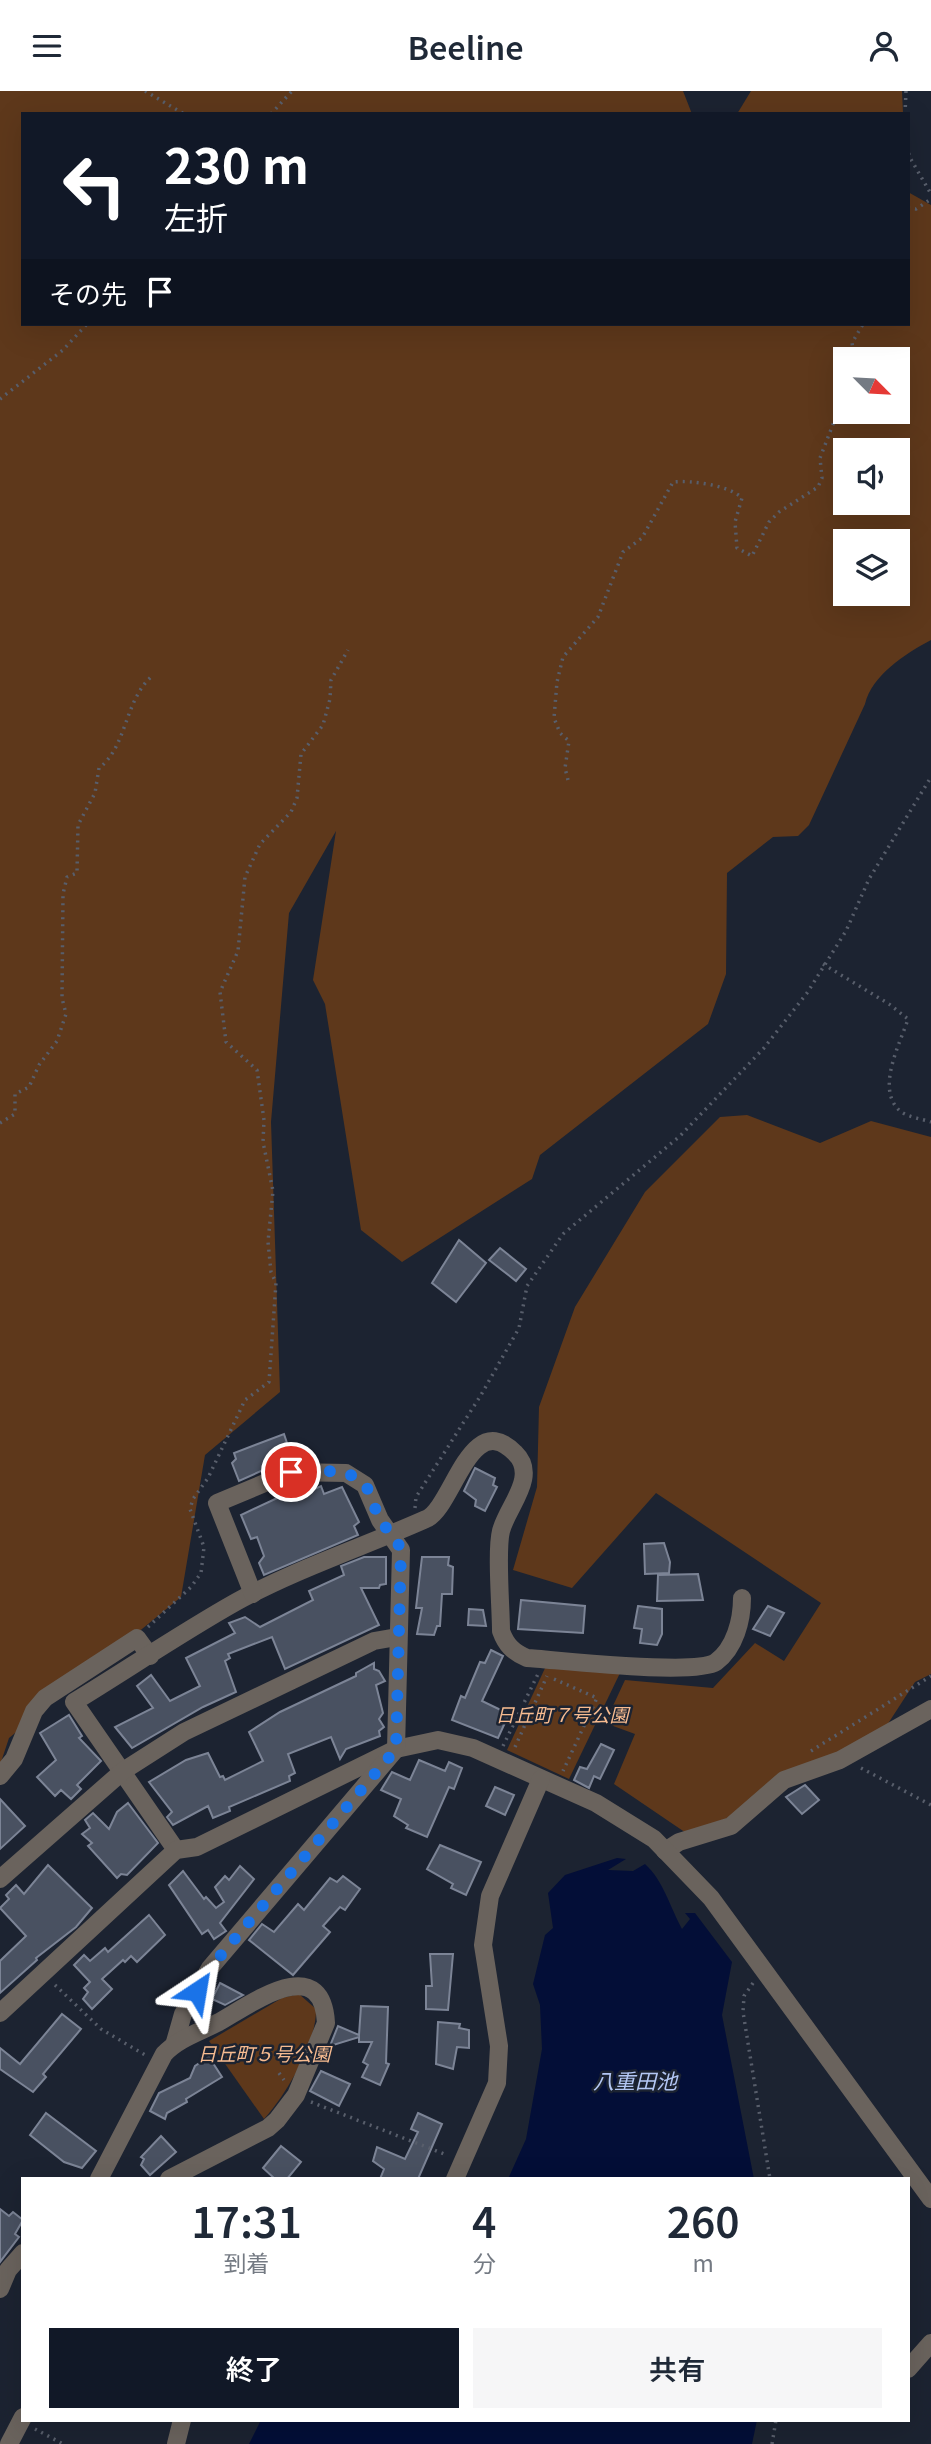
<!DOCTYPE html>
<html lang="ja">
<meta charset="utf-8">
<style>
body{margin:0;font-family:Georgia,"Noto Sans JP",serif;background:#f6f6f7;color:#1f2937;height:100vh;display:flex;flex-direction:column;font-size:26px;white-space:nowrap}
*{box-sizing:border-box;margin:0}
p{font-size:23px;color:#747a83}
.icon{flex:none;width:38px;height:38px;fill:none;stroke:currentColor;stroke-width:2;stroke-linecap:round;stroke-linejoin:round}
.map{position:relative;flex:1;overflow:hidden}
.drawer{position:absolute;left:21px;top:2086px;width:889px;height:245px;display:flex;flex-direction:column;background:#fff;border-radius:0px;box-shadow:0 7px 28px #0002}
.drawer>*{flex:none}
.top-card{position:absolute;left:21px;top:21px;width:889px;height:214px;border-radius:0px;box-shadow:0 7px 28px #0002;background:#111827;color:#fff;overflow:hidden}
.needle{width:46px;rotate:114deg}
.controls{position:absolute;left:833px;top:256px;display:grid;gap:14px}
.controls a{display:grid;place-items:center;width:77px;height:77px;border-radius:0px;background:#fff;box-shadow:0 7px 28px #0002;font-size:35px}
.pin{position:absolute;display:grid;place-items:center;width:60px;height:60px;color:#fff;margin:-30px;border:4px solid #fff;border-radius:50%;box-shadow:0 2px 7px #0007}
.me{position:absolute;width:77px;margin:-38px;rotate:33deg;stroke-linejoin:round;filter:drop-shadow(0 0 5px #0008)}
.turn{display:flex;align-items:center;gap:24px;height:147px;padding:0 28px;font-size:32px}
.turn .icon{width:91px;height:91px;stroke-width:2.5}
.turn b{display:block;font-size:49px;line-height:60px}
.then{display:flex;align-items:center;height:66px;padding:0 28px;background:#0003;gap:14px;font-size:26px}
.eta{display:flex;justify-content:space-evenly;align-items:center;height:119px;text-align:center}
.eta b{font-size:42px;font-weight:600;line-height:49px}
.cta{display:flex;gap:14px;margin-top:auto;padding:14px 28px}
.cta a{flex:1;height:80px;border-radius:0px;background:#111827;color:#fff;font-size:28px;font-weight:600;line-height:80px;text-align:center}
.cta a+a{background:#f6f6f7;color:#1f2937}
header{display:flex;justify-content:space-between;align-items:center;height:91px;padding:0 28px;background:#fff;font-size:32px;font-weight:600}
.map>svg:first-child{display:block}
.green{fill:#5e381b;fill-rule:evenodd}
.water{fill:#030e37}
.building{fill:#495161;stroke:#7c8496;stroke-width:2}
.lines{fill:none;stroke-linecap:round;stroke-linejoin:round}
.path{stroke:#585e6b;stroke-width:3.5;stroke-dasharray:2 5;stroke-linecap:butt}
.minor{stroke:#6a635d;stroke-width:18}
.route{stroke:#1a73e8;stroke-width:12;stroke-dasharray:0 21.6}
.labels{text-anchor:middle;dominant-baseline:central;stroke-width:5;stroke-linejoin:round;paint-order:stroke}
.park-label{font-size:19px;font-style:italic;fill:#f7bb90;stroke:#1c2331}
.water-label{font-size:21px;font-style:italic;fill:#b3c7f4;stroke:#1c2331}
</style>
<header><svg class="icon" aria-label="menu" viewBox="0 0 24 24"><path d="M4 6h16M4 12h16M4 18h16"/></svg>Beeline<svg class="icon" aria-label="person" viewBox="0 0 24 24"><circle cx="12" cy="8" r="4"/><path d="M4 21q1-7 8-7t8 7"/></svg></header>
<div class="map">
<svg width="931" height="2353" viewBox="0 0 931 2353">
<rect width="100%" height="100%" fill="#1c2331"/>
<g class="green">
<path d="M0 0H683L692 23H23V233H908V101L931 114V549C905 563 872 584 865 613L809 734 798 745 773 746 727 782 726 883 708 933 540 1064 532 1088 402 1171 361 1139 325 913 313 889 336 740 289 822 271 1031 280 1301 205 1364 181 1506 9 1647 0 1674ZM845 268H898V320H845ZM845 359H898V411H845ZM845 450H898V502H845Z"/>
<path d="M751 0H902L903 22 737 23Z"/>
<path d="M747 1024 820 1052 871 1030 931 1046V1583L915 1591 880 1645 692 1746 614 1693 635 1643 605 1632 625 1589 713 1597 755 1552 784 1570 821 1512 656 1402 572 1497 513 1479 537 1396 539 1316 575 1216 645 1101 720 1026Z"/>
<path d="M546 1575 620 1582 569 1688 507 1659Z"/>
<path d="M299 1903 316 1918C317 1951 286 2004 264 2028L209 1950 282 1907Z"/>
</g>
<g class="water">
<path d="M617 1767 626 1768 608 1779 633 1780 645 1773C663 1789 670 1816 682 1838L690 1828 685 1822H695L732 1871 722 1924 754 2088H508L526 2048 542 1958 540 1914 533 1893 545 1844 553 1837 548 1802 565 1784Z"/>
<path d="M261 2329H757L752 2353H249Z"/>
</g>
<g class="building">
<path d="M459 1149 486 1172 456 1211 432 1192Z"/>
<path d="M500 1157 526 1178 516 1190 489 1169Z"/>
<path d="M284 1343 288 1355 303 1361 239 1390 232 1372 236 1368 234 1362Z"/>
<path d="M475 1377 495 1387 493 1394 497 1396 485 1420 475 1415 476 1409 464 1400Z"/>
<path d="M321 1395 324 1403 342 1396 359 1431 354 1435 358 1444 264 1484 259 1472 264 1465 257 1446 251 1448 241 1424 288 1402 290 1409Z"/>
<path d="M664 1452 670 1471 669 1482 645 1483 644 1453Z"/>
<path d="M364 1466H386V1493L380 1494 379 1497H361L379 1534 285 1578 272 1546 228 1563 230 1567 225 1570 236 1601 203 1616 132 1657 115 1636 153 1617 137 1595 151 1584 170 1610 200 1595 186 1567 235 1542 229 1532 245 1526 260 1536 313 1509 309 1500 344 1484 341 1475Z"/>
<path d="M422 1466H449L448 1474 453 1476 452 1503H442L440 1535H437L434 1544 417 1543 422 1517H416Z"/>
<path d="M698 1483 703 1509 657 1510 658 1484Z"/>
<path d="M521 1509 585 1515 583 1542 518 1538Z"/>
<path d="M638 1515 662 1518V1543L657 1554 640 1552 642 1538 634 1537Z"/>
<path d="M768 1515 784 1522 770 1545 753 1538Z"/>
<path d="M469 1518 483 1519 486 1535 468 1534Z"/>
<path d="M491 1559 503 1565 482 1610 509 1623 498 1647 452 1629 461 1605 465 1607 480 1571 485 1572Z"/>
<path d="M374 1572V1578L379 1580 385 1590 376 1594 383 1622 379 1628 384 1636 379 1640 380 1645 346 1658 340 1668 331 1646 288 1663 295 1682 289 1685 290 1690 229 1716 230 1720 213 1727 208 1715 173 1734 167 1726 172 1721 149 1691 186 1669 208 1662 220 1686 223 1685 225 1689 263 1670 249 1641 280 1621 356 1585V1582Z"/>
<path d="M69 1624 82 1645 79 1647 101 1670 77 1694 81 1698 71 1708 61 1699 55 1705 37 1686 56 1669 40 1642Z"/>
<path d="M601 1653 614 1659 600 1688 594 1685 589 1697 574 1689 580 1676 587 1678Z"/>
<path d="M419 1669 445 1680 449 1671 462 1677 454 1698 449 1696 427 1746 406 1737 408 1734 394 1725 401 1708 381 1699 392 1681 410 1689Z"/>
<path d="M805 1694 819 1709 802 1723 786 1706Z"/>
<path d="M495 1696 514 1704 505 1724 486 1715Z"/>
<path d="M0 1708 25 1735 0 1758Z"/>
<path d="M128 1712 158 1752 127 1784 121 1783 117 1787 88 1755 92 1752 82 1743 90 1737 85 1729 93 1722 109 1738 117 1721Z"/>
<path d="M440 1754 481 1771 466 1804 451 1797 453 1793 427 1778Z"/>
<path d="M48 1774 92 1817 76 1836 36 1867 37 1869 0 1902V1870L26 1845 0 1817 9 1808 6 1804 16 1794 24 1803Z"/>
<path d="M240 1775 254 1788 220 1832 226 1840 214 1848 208 1839 202 1843 169 1794 183 1780 204 1808 206 1806 216 1817 224 1811 215 1796 225 1785 229 1789Z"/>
<path d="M343 1785 360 1798 345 1819 340 1816 323 1835 330 1841 293 1884 249 1849 262 1833 274 1841 298 1813 304 1819 330 1787 337 1791Z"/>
<path d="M149 1824 165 1844 137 1871 131 1865 125 1871 123 1869 102 1888 112 1898 92 1918 83 1908 88 1901 84 1897 90 1891 74 1874 84 1864 90 1870 105 1857 108 1861Z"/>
<path d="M430 1863H453L448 1919 426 1918V1895H432Z"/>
<path d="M220 1892 243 1904 225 1914 212 1908Z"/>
<path d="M361 1915 388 1916 386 1972 389 1973 380 1994 362 1986 368 1974 363 1971 372 1951H359V1946L330 1955 338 1935 359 1944Z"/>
<path d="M62 1923 81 1938 43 1983 46 1986 33 2001 0 1978V1957L20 1973Z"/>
<path d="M438 1931 460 1933 459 1937 469 1939V1957L457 1956 453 1978 436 1973Z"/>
<path d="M209 1966 222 1986 186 2008 187 2011 167 2022 165 2028 150 2020 159 2002 190 1987 195 1975Z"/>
<path d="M321 1980 350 1993 339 2015 310 2000Z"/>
<path d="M46 2022 96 2060 82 2077 64 2071 30 2044Z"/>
<path d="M418 2022 442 2033 418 2088H380L384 2078 373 2070 377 2056 405 2068 418 2041 411 2038Z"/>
<path d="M161 2045 176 2061 150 2084 141 2074 144 2068 141 2066Z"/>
<path d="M281 2055 301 2071 287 2088H275L263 2077Z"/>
<path d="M0 2118 9 2125 13 2121 23 2129 15 2143 19 2146 0 2171Z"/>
</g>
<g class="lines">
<g class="path">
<path d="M145 0 184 23"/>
<path d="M271 23 292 0"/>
<path d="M905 23 906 0"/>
<path d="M908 55 909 65 931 103"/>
<path d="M908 117 916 118 931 108"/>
<path d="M855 268 852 252 863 233"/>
<path d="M0 308 63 259 87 233"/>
<path d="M568 689 565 677 569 650 560 642 554 627 557 591 563 566 598 526 623 461 642 447 673 391C690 389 729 394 742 407L735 431 737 457 752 465 769 431 779 421 818 396 822 387 820 367 845 302"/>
<path d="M823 873 889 913 908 928C900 953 876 997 899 1019 906 1026 922 1028 931 1031"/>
<path d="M0 1032 15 1023V1003L29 996 39 974 57 950 66 923 62 907 63 803 67 786 77 782 78 734 95 702 99 677C127 656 124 611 151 586"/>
<path d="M415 1417 416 1406 481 1304 519 1237 527 1195 563 1143 680 1045 764 957 807 902 846 840 869 788 931 686"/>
<path d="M148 1536 191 1496 201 1482 204 1456 190 1418 193 1408 208 1387 245 1309 269 1291 276 1192 271 1181 268 1151 273 1100 263 1051 264 1029 257 979 226 951 220 901 238 860 245 786 260 753 291 721 297 707 301 663 323 634 330 608 331 589 348 559"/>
<path d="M554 1588 597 1607 563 1680"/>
<path d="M503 1655 538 1583"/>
<path d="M515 1656 547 1585"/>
<path d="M811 1660 931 1585"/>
<path d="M861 1677 931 1714"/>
<path d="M753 1892 744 1905 743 1921 770 2088"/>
<path d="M55 1894 101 1938 145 1964"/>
<path d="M279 1982 284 1989"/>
<path d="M311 2011 447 2064"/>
<path d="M35 2338 63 2353"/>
<path d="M772 2353 776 2329"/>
</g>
<g class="minor">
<path d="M0 1685 14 1668 34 1620 45 1607 137 1547 150 1565"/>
<path d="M176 1759 74 1611C128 1578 181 1542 236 1511 296 1478 363 1456 426 1428 453 1417 470 1316 515 1362 539 1385 507 1416 501 1440 496 1460 501 1517 501 1540 506 1554 513 1561 527 1567 559 1569 695 1585 716 1571 735 1557 742 1529 742 1507"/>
<path d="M665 1760 679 1751 731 1735 784 1689 840 1669 931 1618"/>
<path d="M0 1788 123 1680 184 1641 374 1550 397 1546"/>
<path d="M0 1922 176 1759 197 1756 396 1658 438 1649 473 1657 596 1712 654 1748 711 1807 931 2108"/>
<path d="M175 1951 183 1923 210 1877 396 1658 401 1459 380 1429 365 1394 346 1382 291 1381 217 1412 253 1503"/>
<path d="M99 2088 164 1963C179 1947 200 1941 219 1931 251 1913 322 1860 326 1932L296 2004 277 2029 268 2037 169 2088"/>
<path d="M455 2088 497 1992 499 1955 483 1854 490 1805 541 1688"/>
<path d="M0 2198 8 2179 23 2162"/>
<path d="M908 2278 931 2252"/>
<path d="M9 2353 23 2326"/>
<path d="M176 2353 182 2329"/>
</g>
</g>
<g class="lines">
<path class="route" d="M197 1900 210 1877 396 1658 401 1459C396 1446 386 1439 380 1428 374 1418 373 1407 367 1397 353 1374 314 1381 291 1381"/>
</g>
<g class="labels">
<g class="park-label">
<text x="562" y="1622">日丘町７号公園</text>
<text x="264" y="1961">日丘町５号公園</text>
</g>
<g class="water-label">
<text x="635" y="1989">八重田池</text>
</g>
</g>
</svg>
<div class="controls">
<a><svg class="needle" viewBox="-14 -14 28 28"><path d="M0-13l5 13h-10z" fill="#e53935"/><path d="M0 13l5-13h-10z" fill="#747a83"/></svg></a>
<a><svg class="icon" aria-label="sound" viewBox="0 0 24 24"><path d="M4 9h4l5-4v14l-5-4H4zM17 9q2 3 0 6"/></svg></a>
<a><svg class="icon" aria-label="layers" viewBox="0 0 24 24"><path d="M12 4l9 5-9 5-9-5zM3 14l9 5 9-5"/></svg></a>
</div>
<div class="pin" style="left:291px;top:1381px;background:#d93025"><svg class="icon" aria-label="arrive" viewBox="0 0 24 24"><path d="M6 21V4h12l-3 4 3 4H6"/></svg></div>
<svg class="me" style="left:197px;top:1900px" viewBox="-20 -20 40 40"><path d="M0-17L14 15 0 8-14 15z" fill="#1a73e8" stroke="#fff" stroke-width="4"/></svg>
<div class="top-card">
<div class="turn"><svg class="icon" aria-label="left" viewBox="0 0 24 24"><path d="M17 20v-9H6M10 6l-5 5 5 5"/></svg><div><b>230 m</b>左折</div></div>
<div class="then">その先<svg class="icon" aria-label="arrive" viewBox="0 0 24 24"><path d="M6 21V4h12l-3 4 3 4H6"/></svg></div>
</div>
<section class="drawer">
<div class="eta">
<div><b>17:31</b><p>到着</p></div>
<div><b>4</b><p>分</p></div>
<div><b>260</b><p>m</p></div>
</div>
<div class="cta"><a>終了</a><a>共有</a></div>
</section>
</div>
